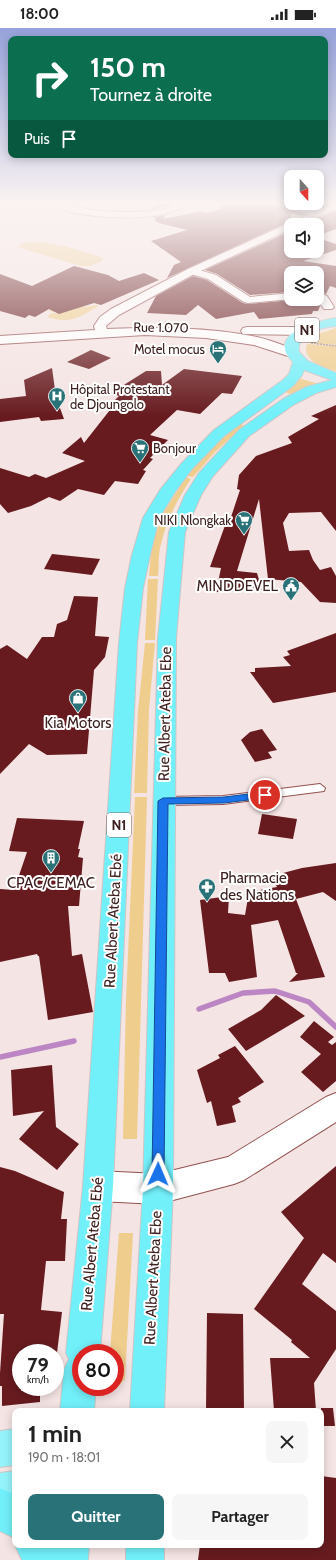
<!DOCTYPE html>
<html lang="fr">
<meta charset="utf-8">
<style>
body{margin:0;font-family:Cabin,sans-serif;background:#f6f6f6;color:#222;height:100vh;display:flex;flex-direction:column;font-size:15px;white-space:nowrap}
*{box-sizing:border-box;margin:0}
p{font-size:13px;color:#767676}
.icon{flex:none;width:22px;height:22px;fill:none;stroke:currentColor;stroke-width:2;stroke-linecap:round;stroke-linejoin:round}
.map{position:relative;flex:1;overflow:hidden}
.sheet{position:absolute;left:12px;top:1380px;width:312px;height:140px;display:flex;flex-direction:column;background:#fff;border-radius:8px;box-shadow:0 2px 10px #0003}
.sheet>*{flex:none}
.top-card{position:absolute;left:8px;top:8px;width:320px;height:122px;border-radius:8px;box-shadow:0 2px 10px #0003;background:#0b6e4f;color:#fff;overflow:hidden}
.needle{width:26px;rotate:159deg}
.buttons{position:absolute;left:284px;top:142px;display:grid;gap:8px}
.buttons a{display:grid;place-items:center;width:40px;height:40px;border-radius:8px;background:#fff;box-shadow:0 2px 10px #0003;font-size:20px}
.speed{position:absolute;left:12px;top:1316px;display:flex;gap:8px;font-size:20px;font-weight:700;text-align:center}
.speed>*{display:grid;place-content:center;width:52px;height:52px;border-radius:50%;background:#fff;box-shadow:0 2px 10px #0003;line-height:1}
.speed small{font-size:10px;font-weight:400}
.speed .limit{border:6px solid #d22;background:#fff;color:#111}
.pin{position:absolute;display:grid;place-items:center;width:34px;height:34px;color:#fff;margin:-17px;border:2px solid #fff;border-radius:50%;box-shadow:0 1px 4px #0007}
.me{position:absolute;width:44px;margin:-22px;rotate:1deg;stroke-linejoin:round;filter:drop-shadow(0 0 3px #0008)}
.turn{display:flex;align-items:center;gap:14px;height:84px;padding:0 16px;font-size:18px}
.turn .icon{width:52px;height:52px;stroke-width:2.5}
.turn b{display:block;font-size:28px;line-height:34px}
.then{display:flex;align-items:center;height:38px;padding:0 16px;background:#0003;gap:8px;font-size:15px}
.round{display:grid;place-items:center;flex:none;width:42px;height:42px;border-radius:8px;background:#f6f6f6}
.headline{display:flex;align-items:center;justify-content:space-between;height:68px;padding:0 16px}
h1{font-size:24px;font-weight:700;line-height:30px}
.action{display:flex;gap:8px;margin-top:auto;padding:8px 16px}
.action a{flex:1;height:46px;border-radius:8px;background:#287278;color:#fff;font-size:16px;font-weight:700;line-height:46px;text-align:center}
.action a+a{background:#f6f6f6;color:#222}
.status{display:flex;justify-content:space-between;align-items:center;height:28px;padding:0 20px;background:#fff;direction:ltr}
.status svg{height:11px;fill:currentColor}
.map>svg:first-child{display:block}
.green{fill:#efcd8d}
.lines{fill:none;stroke-linecap:round;stroke-linejoin:round}
.stream{stroke:#bc86c5;stroke-width:5.5}
.building{fill:#671b1f}
.service-casing{stroke:#935150;stroke-width:2}
.minor-casing{stroke:#935150;stroke-width:2}
.tertiary-casing{stroke:#935150;stroke-width:2}
.secondary-casing{stroke:#935150;stroke-width:2}
.primary-casing{stroke:#cdc5c5;stroke-width:2}
.trunk-casing{stroke:#cdc5c5;stroke-width:2}
.path{stroke:#a28d8c;stroke-width:1.5;stroke-dasharray:2 1;stroke-linecap:butt}
.service{fill:#fff;fill-rule:evenodd}
.minor{fill:#fff;fill-rule:evenodd}
.tertiary{fill:#fff;fill-rule:evenodd}
.secondary{fill:#fff;fill-rule:evenodd}
.primary{fill:#95f4fb;fill-rule:evenodd}
.trunk{fill:#72f0fa;fill-rule:evenodd}
.route{fill:#1a73e8;stroke:#114b97}
.labels{text-anchor:middle;dominant-baseline:central;stroke-width:4;stroke-linejoin:round;paint-order:stroke}
.far-street-label{font-size:13px;fill:#3e2120;stroke:#fff}
.far-poi-label{font-size:13px;fill:#3e2120;stroke:#fff;text-anchor:end}
.shield{fill:#fff;stroke:#786463;stroke-width:1}
.shield-label{font-size:14px;font-weight:bold;fill:#3e2120}
.poi-label{font-size:15px;fill:#3e2120;stroke:#fff}
.street-label{font-size:15px;fill:#3e2120;stroke:#fff}
</style>
<div class="status"><b>18:00</b><svg viewBox="0 0 49 12"><path d="M0 12V9h3v3zM5 12V6h3v6zM10 12V3h3v9zM15 12V0h3v12zM26 1h20v11H26zM47 4h2v5h-2z"/></svg></div>
<div class="map">
<svg width="336" height="1532" viewBox="0 0 336 1532">
<rect width="100%" height="100%" fill="#f4e4e3"/>
<g class="green">
<path d="M40 214 65 218 98 228 103 230 102 233 91 238H81L17 219 23 215Z"/>
<path d="M79 277 85 279 96 277 99 278C77 290 72 296 47 289L52 285H62L49 283 51 278Z"/>
<path d="M336 300V317L307 315 318 306Z"/>
<path d="M307 316 336 318V343C324 340 301 332 307 316Z"/>
<path d="M298 350 319 356 290 366 285 364 289 362Z"/>
<path d="M239 396 244 397 215 424 193 449 187 448 209 423Z"/>
<path d="M186 449 191 451C178 470 166 493 161 516 158 526 159 538 158 548H149L152 516 164 484Z"/>
<path d="M148 551H158L155 612H145Z"/>
<path d="M145 615H155L149 681 147 765H134L138 683Z"/>
<path d="M135 769H147L137 1111H123L126 971Z"/>
<path d="M119 1205H133L125 1351 117 1360 112 1359H115V1325H110Z"/>
</g>
<g class="lines">
<g class="stream">
<path d="M199 981 243 965 275 963 309 974 336 999"/>
<path d="M0 1029 74 1013"/>
</g>
</g>
<g class="building">
<path d="M158 173H176L167 178 151 182Z"/>
<path d="M226 173 236 174 241 173 248 176 262 173 306 186 302 188 291 185V193L167 250 174 237 181 234 151 213 187 202 159 195 154 192H156L154 189 166 187 163 191 202 183 206 185 220 181Z"/>
<path d="M334 183 336 184V201L317 208V192H315Z"/>
<path d="M291 203V225L296 223H317V213L321 211 336 216V222L303 233 336 238V260L330 258 326 266 317 263V245H291V264L250 267 217 246 205 242Z"/>
<path d="M74 238 108 247 119 253 144 245 159 252 101 277 94 275 59 286 49 281 35 289 29 287 25 290 0 283V246L32 258Z"/>
<path d="M193 248 207 252 243 275 248 276 292 272 293 271H316L320 278 318 283H313L312 286 259 291 254 284 216 291 198 277 186 287 147 285 156 268Z"/>
<path d="M91 322 111 330 89 341 67 334Z"/>
<path d="M52 340 56 369 64 391 41 393 39 389 0 394V371L26 368 24 352Z"/>
<path d="M184 341 242 348 232 366 222 365 200 386 177 382 150 407 168 412 150 430 153 431 143 442 146 443 138 456 115 453 104 467 78 461 60 473 49 469 31 478 8 485 0 476V440L29 449 35 446 46 450 85 433 62 425 81 409 84 415 117 373 115 372 119 368 111 365 146 343H161L162 357Z"/>
<path d="M336 377V503L321 484 289 485 283 495 289 523 309 522 313 532 320 542 331 539 336 548V575L320 574 301 554 268 551 259 471 237 543 257 545 262 562 216 564 221 540 210 539 227 492H230L240 462 237 461 239 447 256 428 292 415 288 409 319 391 311 388Z"/>
<path d="M52 526 100 531 92 547 44 541Z"/>
<path d="M74 568 98 569 95 608 109 609 105 629 94 642 87 726 47 727 29 716 0 746V621L7 617 27 631 42 609H54L57 596 67 592Z"/>
<path d="M336 605V664L273 675 250 644H255V640L291 638 283 629 290 627 287 623Z"/>
<path d="M262 701 277 722 268 724 272 730 255 734 241 712 250 704Z"/>
<path d="M262 786 297 791 293 811 258 806Z"/>
<path d="M17 790 84 793 78 821H80L78 829 83 830 79 878H68L72 928 82 926 93 984 48 992 39 928H38L37 926 0 934V861L14 862 27 824 9 823Z"/>
<path d="M336 835V873L323 864 296 871 325 949 289 954 298 945H296L278 892 251 897 257 949 229 954 225 945H209L200 872 229 868 228 885 245 887 249 864 277 859 273 851 285 849 283 845 302 840Z"/>
<path d="M276 967 305 988 246 1023 228 1001 261 982Z"/>
<path d="M314 993 334 1009 328 1014 332 1017 336 1014V1053L323 1064 301 1044 321 1026 300 1009Z"/>
<path d="M235 1018 264 1054 238 1070 241 1074 232 1078 236 1094 217 1098 211 1073 207 1075 197 1042 220 1030 218 1027Z"/>
<path d="M52 1037 56 1099 79 1116 57 1142 19 1111 44 1083 13 1088 11 1042Z"/>
<path d="M336 1138V1235L323 1225 302 1256 336 1283V1321L314 1355 316 1383H274L270 1330H310L291 1314 292 1312 254 1281 304 1210 281 1184Z"/>
<path d="M0 1139 15 1143 64 1164 61 1191H67L65 1233H46L41 1282 62 1284 57 1325H21V1363L40 1361V1374L2 1378V1358H0V1345L4 1286H0Z"/>
<path d="M207 1285 243 1286 244 1383H206Z"/>
<path d="M321 1380H333L335 1398H321Z"/>
<path d="M321 1448 336 1450V1532H198L200 1517H321Z"/>
</g>
<g class="lines">
<g class="service-casing">
<path id="service" d="M320 756 325 760 324 763 223 776 163 777 159 776 158 773 159 770 163 769 223 768Z"/>
</g>
<g class="minor-casing">
<g id="minor">
<path d="M49 173C60 173 66 177 76 179 93 183 110 184 126 184 138 184 152 184 164 181 175 178 172 173 187 173 183 178 177 182 172 184 150 193 66 192 49 173Z"/>
<path d="M279 173H291V175H298L320 183 322 185 320 187H314L281 175Z"/>
<path d="M192 240 216 247 250 269 291 265 292 271 248 275 244 274 208 251 188 245 187 243 188 241Z"/>
<path d="M317 264 327 268 334 279 332 281H324L317 271Z"/>
</g>
</g>
<g class="tertiary-casing">
<path id="tertiary" d="M336 1065V1094L244 1152 234 1156 158 1176 98 1173 87 1168 83 1158 87 1148 98 1143 158 1146 228 1129 326 1069Z"/>
</g>
<g class="secondary-casing">
<g id="secondary">
<path d="M336 174V181L300 197H291V201L196 245 119 287 106 298 107 301C157 299 208 299 257 309 271 312 284 318 298 322L300 325 298 328H288L254 317 206 310 145 307 0 316V308L95 302 94 298 100 289 111 281 188 241Z"/>
<path d="M247 299H304L308 300 310 303 308 306 304 307 243 306 241 303 243 300Z"/>
</g>
</g>
<g class="primary-casing">
<g id="primary">
<path d="M15 1401V1437L0 1439V1403Z"/>
<path d="M15 1443V1479L0 1481V1445Z"/>
</g>
</g>
<g class="trunk-casing">
<g id="trunk">
<path d="M336 290V298C321 300 297 304 299 324L308 333 336 345V359L316 365 293 377 249 408 213 448 201 467 185 504 176 610 173 1161 164 1383H130L143 1161 158 610 169 504 185 467 199 445 239 402 283 371 306 359 332 352 304 342 302 347 293 358 224 408 192 441 175 464 159 490 150 527 143 560 137 615 113 1158 100 1325H81V1359H96L94 1383H60L64 1342 69 1331 66 1325 83 1158 119 615 125 560 132 527 143 490 160 462 182 435 214 402 283 352 289 346 293 334C265 306 316 293 336 290Z"/>
<path d="M0 1460 15 1467V1510L0 1503Z"/>
<path d="M15 1517H89L88 1532H22Z"/>
<rect x="126" y="1517" width="38" height="15"/>
</g>
</g>
<path class="path" d="M311 315 336 318"/>
<use href="#service" class="service"/>
<use href="#minor" class="minor"/>
<use href="#tertiary" class="tertiary"/>
<use href="#secondary" class="secondary"/>
<use href="#primary" class="primary"/>
<use href="#trunk" class="trunk"/>
</g>
<linearGradient id="sky" x2="0" y2="1"><stop stop-color="#96a2da"/><stop offset="0.45" stop-color="#faf3f2"/><stop offset="1" stop-color="#faf3f2" stop-opacity="0"/></linearGradient>
<rect width="336" height="388" fill="url(#sky)"/>
<path class="route" d="M265 764 269 767 265 770 224 775 168 776 164 1146 162 1150 158 1152 153 1150 152 1146 158 773 163 770 224 769Z"/>
<defs>
<g id="hotel-pin" transform="scale(0.9)"><path d="M0 17L-7.5 6A9.5 9.5 0 1 1 7.5 6Z" fill="#287278" stroke="#fff"/><path d="M-6-4.5h1.5V1H6V5H4.5V3h-9V5H-6ZM-4 0a1.8 1.8 0 1 1 3.6 0ZM.5 0V-2.5h3Q6-2.5 6 0Z" fill="#fff"/></g>
<g id="hospital-pin" transform="scale(0.9)"><path d="M0 17L-7.5 6A9.5 9.5 0 1 1 7.5 6Z" fill="#287278" stroke="#fff"/><path d="M-5-5h3v3.5h4V-5h3V5h-3V1.5h-4V5h-3Z" fill="#fff"/></g>
<g id="supermarket-pin" transform="scale(0.9)"><path d="M0 17L-7.5 6A9.5 9.5 0 1 1 7.5 6Z" fill="#287278" stroke="#fff"/><path d="M-6-5.5h2.5l.6 2H6L4.5 2H-2.5L-4.4-4H-6ZM-1.5 3.2a1.3 1.3 0 1 0 .1 0ZM3 3.2a1.3 1.3 0 1 0 .1 0Z" fill="#fff"/></g>
<g id="civic-pin" transform="scale(0.9)"><path d="M0 17L-7.5 6A9.5 9.5 0 1 1 7.5 6Z" fill="#287278" stroke="#fff"/><path d="M-.6-6.5H3V-4.5H.6V-3L4-1V1h2V6H-6V1h2V-1L-.6-3ZM-1.2 2.5V6h2.4V2.5Z" fill="#fff"/></g>
<g id="shop-pin" transform="scale(0.9)"><path d="M0 17L-7.5 6A9.5 9.5 0 1 1 7.5 6Z" fill="#287278" stroke="#fff"/><path d="M-5-2.5h2.3a2.7 3.5 0 0 1 5.4 0H5L5.5 6h-11ZM-1.5-2.5h3a1.5 2.3 0 0 0-3 0Z" fill="#fff"/></g>
<g id="building-pin" transform="scale(0.9)"><path d="M0 17L-7.5 6A9.5 9.5 0 1 1 7.5 6Z" fill="#287278" stroke="#fff"/><path d="M-4-6H4V6H1V3H-1V6H-4ZM-2.5-4.3h1.7v1.8h-1.7ZM.8-4.3h1.7v1.8H.8ZM-2.5-1h1.7V.8h-1.7ZM.8-1h1.7V.8H.8Z" fill="#fff"/></g>
<g id="pharmacy-pin" transform="scale(0.9)"><path d="M0 17L-7.5 6A9.5 9.5 0 1 1 7.5 6Z" fill="#287278" stroke="#fff"/><path d="M-2-6h4v4h4v4h-4v4h-4v-4h-4v-4h4Z" fill="#fff"/></g>
</defs>
<g fill-rule="evenodd">
<use href="#hotel-pin" x="218" y="321"/>
<use href="#hospital-pin" x="57" y="368"/>
<use href="#supermarket-pin" x="140" y="420"/>
<use href="#supermarket-pin" x="244" y="492"/>
<use href="#civic-pin" x="291" y="558"/>
<use href="#shop-pin" x="78" y="670"/>
<use href="#building-pin" x="51" y="830"/>
<use href="#pharmacy-pin" x="207" y="859"/>
</g>
<g class="labels">
<g class="far-street-label">
<text transform="translate(161 299) rotate(1)">Rue 1.070</text>
</g>
<g class="far-poi-label">
<text x="205" y="321">Motel mocus</text>
<text x="70" y="361" text-anchor="start">Hôpital Protestant<tspan x="70" dy="15">de Djoungolo</tspan></text>
<text x="153" y="420" text-anchor="start">Bonjour</text>
<text x="231" y="492">NIKI Nlongkak</text>
</g>
<g class="shield">
<rect x="295" y="290" width="24" height="24" rx="3"/>
<rect x="107" y="785" width="24" height="24" rx="3"/>
</g>
<g class="shield-label">
<text x="307" y="302">N1</text>
<text x="119" y="797">N1</text>
</g>
<g class="poi-label">
<text x="278" y="558" text-anchor="end">MINDDEVEL</text>
<text x="78" y="695">Kia Motors</text>
<text x="220" y="850" text-anchor="start">Pharmacie<tspan x="220" dy="17">des Nations</tspan></text>
<text x="51" y="855">CPAC/CEMAC</text>
</g>
<g class="street-label">
<text transform="translate(165 686) rotate(-89)">Rue Albert Ateba Ebe</text>
<text transform="translate(113 893) rotate(-87)">Rue Albert Ateba Ebé</text>
<text transform="translate(92 1216) rotate(-85)">Rue Albert Ateba Ebé</text>
<text transform="translate(153 1250) rotate(-87)">Rue Albert Ateba Ebe</text>
</g>
</g>
</svg>
<div class="buttons">
<a><svg class="needle" viewBox="-14 -14 28 28"><path d="M0-13l5 13h-10z" fill="#e53935"/><path d="M0 13l5-13h-10z" fill="#767676"/></svg></a>
<a><svg class="icon" aria-label="sound" viewBox="0 0 24 24"><path d="M4 9h4l5-4v14l-5-4H4zM17 9q2 3 0 6"/></svg></a>
<a><svg class="icon" aria-label="layers" viewBox="0 0 24 24"><path d="M12 4l9 5-9 5-9-5zM3 14l9 5 9-5"/></svg></a>
</div>
<div class="speed"><div>79<small>km/h</small></div><div class="limit">80</div></div>
<div class="pin" style="left:265px;top:767px;background:#d93025"><svg class="icon" aria-label="arrive" viewBox="0 0 24 24"><path d="M6 21V4h12l-3 4 3 4H6"/></svg></div>
<svg class="me" style="left:158px;top:1146px" viewBox="-20 -20 40 40"><path d="M0-17L14 15 0 8-14 15z" fill="#1a73e8" stroke="#fff" stroke-width="4"/></svg>
<div class="top-card">
<div class="turn"><svg class="icon" aria-label="right" viewBox="0 0 24 24"><path d="M7 20v-9h11M14 6l5 5-5 5"/></svg><div><b>150 m</b>Tournez à droite</div></div>
<div class="then">Puis<svg class="icon" aria-label="arrive" viewBox="0 0 24 24"><path d="M6 21V4h12l-3 4 3 4H6"/></svg></div>
</div>
<section class="sheet">
<div class="headline"><div><h1>1 min</h1><p>190 m · 18:01</p></div><a class="round"><svg class="icon" aria-label="close" viewBox="0 0 24 24"><path d="M6 6l12 12M18 6L6 18"/></svg></a></div>
<div class="action"><a>Quitter</a><a>Partager</a></div>
</section>
</div>
